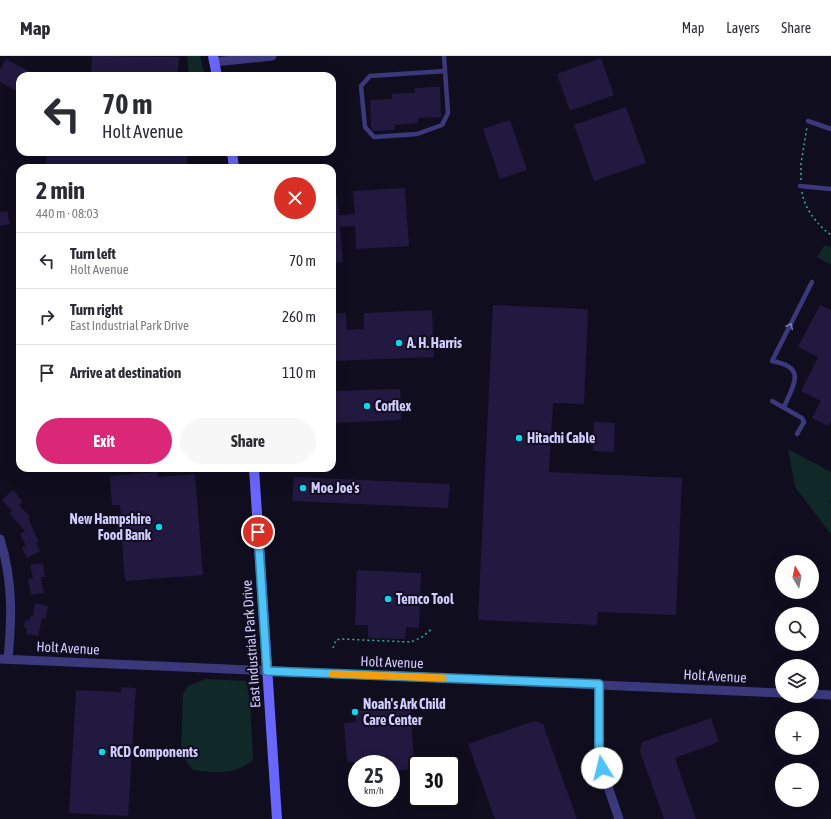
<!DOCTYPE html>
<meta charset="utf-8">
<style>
body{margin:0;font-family:"Asap Condensed",sans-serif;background:#f7f7f7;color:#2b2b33;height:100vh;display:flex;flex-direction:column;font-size:15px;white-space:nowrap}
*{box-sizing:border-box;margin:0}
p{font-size:13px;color:#7c7c81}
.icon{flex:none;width:22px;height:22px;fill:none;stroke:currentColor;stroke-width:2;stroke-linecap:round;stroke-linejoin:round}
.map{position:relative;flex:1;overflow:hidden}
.sheet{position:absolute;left:16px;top:108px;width:320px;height:308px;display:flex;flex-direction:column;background:#fff;border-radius:12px;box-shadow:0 4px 16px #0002}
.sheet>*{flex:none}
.hud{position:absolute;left:16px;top:16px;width:320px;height:84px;border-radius:12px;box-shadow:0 4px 16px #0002;background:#fff;color:#2b2b33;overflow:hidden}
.needle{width:26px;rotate:350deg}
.controls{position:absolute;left:775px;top:499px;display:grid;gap:8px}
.controls a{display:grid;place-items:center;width:44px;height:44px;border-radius:50%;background:#fff;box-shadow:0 4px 16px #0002;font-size:20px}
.speed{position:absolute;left:348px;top:699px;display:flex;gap:8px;font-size:20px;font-weight:700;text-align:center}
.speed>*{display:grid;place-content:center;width:52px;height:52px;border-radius:50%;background:#fff;box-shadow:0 4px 16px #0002;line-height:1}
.speed small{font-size:10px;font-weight:400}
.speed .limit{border:2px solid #111;border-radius:6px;background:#fff;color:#111}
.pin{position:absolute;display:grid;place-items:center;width:34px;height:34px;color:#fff;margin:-17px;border:2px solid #fff;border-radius:50%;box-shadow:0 1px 4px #0007}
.me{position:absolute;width:44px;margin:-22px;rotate:351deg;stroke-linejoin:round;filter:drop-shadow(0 0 3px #0008)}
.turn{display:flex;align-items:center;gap:14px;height:84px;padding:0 20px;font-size:18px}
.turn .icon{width:52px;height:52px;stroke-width:2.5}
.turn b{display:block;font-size:28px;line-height:34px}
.round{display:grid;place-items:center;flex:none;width:42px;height:42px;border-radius:21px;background:#f7f7f7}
.headline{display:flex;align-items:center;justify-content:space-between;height:68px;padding:0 20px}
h1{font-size:24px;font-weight:700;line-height:30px}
.primary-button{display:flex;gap:8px;margin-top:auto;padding:8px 20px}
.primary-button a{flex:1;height:46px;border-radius:24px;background:#db2777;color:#fff;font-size:16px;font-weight:700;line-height:46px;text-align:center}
.primary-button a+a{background:#f7f7f7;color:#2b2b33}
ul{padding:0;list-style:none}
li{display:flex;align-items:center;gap:12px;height:56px;padding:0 20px;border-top:1px solid #e1e1e2}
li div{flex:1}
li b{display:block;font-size:15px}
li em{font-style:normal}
header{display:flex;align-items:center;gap:24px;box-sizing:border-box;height:56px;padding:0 20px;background:#fff;border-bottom:1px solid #e1e1e2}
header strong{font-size:19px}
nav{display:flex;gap:22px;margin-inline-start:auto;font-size:14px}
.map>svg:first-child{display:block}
.green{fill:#102827}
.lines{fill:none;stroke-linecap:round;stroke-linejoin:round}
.stream{stroke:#0a1c3a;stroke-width:2.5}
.building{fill:#21193f}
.path{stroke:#31ada5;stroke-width:1.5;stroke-dasharray:2 3;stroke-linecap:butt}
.lane{stroke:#3b397c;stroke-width:4.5}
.street{stroke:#3b397c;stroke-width:9}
.secondary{stroke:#6966fb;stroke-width:10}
.oneway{stroke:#7e7bb6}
.route-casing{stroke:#337fa1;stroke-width:10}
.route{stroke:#4fc3f7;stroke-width:7}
.slow{stroke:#f59e0b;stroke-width:7}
.poi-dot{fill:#07d8ef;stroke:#100d1f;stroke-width:1.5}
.labels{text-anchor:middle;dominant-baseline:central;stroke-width:4;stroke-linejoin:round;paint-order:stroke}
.poi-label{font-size:14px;font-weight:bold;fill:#d1ccfe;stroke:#100d1f;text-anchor:start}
.street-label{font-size:14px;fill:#d1ccfe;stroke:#100d1f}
</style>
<header>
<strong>Map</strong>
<nav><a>Map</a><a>Layers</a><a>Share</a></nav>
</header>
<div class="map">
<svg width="831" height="763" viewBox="0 0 831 763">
<rect width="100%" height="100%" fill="#100d1f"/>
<g class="green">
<path d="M187 0H200L205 20H189Z"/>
<path d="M825 189 831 191V209L817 201Z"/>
<path d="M788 393 831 416V478L795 431Z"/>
<path d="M206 623 246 625 250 646 253 704C236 719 214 717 193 714L181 698 183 639 188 630Z"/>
</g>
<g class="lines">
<path class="stream" d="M830 445 831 446"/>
</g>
<g class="building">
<path d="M92 0 179 1 177 20H91Z"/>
<path d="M601 2 614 39 570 55 557 18Z"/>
<path d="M6 3 37 20H20V37L0 26V13Z"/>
<path d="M432 31H440L441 61 418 62V67L395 69V74L373 75 371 72 370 44 392 43V38L415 37V32Z"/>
<path d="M626 51 646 107 594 125 574 69Z"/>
<path d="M510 64 527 114 500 123 483 73Z"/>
<path d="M46 96H109L187 99V112H46Z"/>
<path d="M405 132 409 190 356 193 355 170 340 171 343 206 332 207V140H337L339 159 355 158 353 135Z"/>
<path d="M7 155 10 168 0 170V156Z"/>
<path d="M493 249 588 253 584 348 553 347 549 416 682 422 676 559 598 556 597 569 478 564Z"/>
<path d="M820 249 831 254V365L828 370 812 362 821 345 801 335 818 301 798 291Z"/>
<path d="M432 254 434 301 332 305V257H346L347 274 364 273V257Z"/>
<path d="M400 333 401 364 332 367V335Z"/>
<path d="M594 366 615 367 614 396 593 395Z"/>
<path d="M157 416 158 421 195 418 203 519 125 525 122 485H118L117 471H122L120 449H112L110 420Z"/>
<path d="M294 421 450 428 448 452 292 445Z"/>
<path d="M13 434 23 446 19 449 30 461 28 462 39 486 36 487 40 495 27 502 22 492 26 490 20 478 25 475 9 457 12 455 2 444Z"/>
<path d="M43 507 45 521H41L44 537 31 539 28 523 33 522 30 509Z"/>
<path d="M357 514 421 517 419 572 406 571 405 583 368 582V569H355Z"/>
<path d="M35 547 48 550 46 563 42 562 38 580 26 578 27 572 24 571 25 564 29 565 30 560 33 561Z"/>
<path d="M121 631 136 632 128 760 69 757 76 634 121 636Z"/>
<path d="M410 651 415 713 391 715V708L347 706 344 667 356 666 355 655Z"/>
<path d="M711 662 719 686 675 702 696 763H664L640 695 642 686Z"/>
<path d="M534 665 543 668 577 763H495L468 688Z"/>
</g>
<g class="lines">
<g class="path">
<path d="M801 124V107L807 71"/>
<path d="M802 136C804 152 818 170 831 179"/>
<path d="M333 592 336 584 341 583 411 586 422 581 433 572"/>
</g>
<g class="lane">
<path d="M444 0 448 57 442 69 417 78 374 81 365 71 361 30 370 20 445 15"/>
<path d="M808 65 831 73"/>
<path d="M800 130 831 133"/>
<path d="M772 345 802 362 804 366 797 378"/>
<path d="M784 351C794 328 807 311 772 305L812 226"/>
</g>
<g class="street">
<path d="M214 6 272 0"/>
<path d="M0 483C13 525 12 561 8 603"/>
<path d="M0 603 782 637"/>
<path d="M599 628V699L606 725 619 763"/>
<path d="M812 638 831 639"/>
</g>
<g class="secondary">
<path d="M213 0 217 20"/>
<path d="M232 96 234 112"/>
<path d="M254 412 277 763"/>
</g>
</g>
<defs><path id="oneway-chevron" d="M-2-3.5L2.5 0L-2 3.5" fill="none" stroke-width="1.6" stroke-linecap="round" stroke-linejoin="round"/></defs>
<use class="oneway" href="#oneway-chevron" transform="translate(790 270) rotate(-63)"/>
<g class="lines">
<g class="route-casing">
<path id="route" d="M258 476 267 615 599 628V699L602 712"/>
</g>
<use href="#route" class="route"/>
<path class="slow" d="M332 618 443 622"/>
</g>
<g class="poi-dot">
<circle cx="399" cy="287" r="4"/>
<circle cx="367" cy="350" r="4"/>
<circle cx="519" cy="382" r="4"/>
<circle cx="303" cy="432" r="4"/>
<circle cx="159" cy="471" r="4"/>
<circle cx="388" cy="543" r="4"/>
<circle cx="355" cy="656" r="4"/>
<circle cx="102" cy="696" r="4"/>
</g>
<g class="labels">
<g class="poi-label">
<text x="407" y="287">A. H. Harris</text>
<text x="375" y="350">Corflex</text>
<text x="527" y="382">Hitachi Cable</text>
<text x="311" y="432">Moe Joe's</text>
<text x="151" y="463" text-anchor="end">New Hampshire<tspan x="151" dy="16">Food Bank</tspan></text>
<text x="396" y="543">Temco Tool</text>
<text x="363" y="648">Noah's Ark Child<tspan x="363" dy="16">Care Center</tspan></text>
<text x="110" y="696">RCD Components</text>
</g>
<g class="street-label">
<text transform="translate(251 588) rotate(-94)">East Industrial Park Drive</text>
<text transform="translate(68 592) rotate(3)">Holt Avenue</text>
<text transform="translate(392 606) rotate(2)">Holt Avenue</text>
<text transform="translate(715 620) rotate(3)">Holt Avenue</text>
</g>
</g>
</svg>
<div class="controls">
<a><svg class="needle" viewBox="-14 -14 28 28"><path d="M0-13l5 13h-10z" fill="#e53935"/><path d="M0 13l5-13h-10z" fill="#7c7c81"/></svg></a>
<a><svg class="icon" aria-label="search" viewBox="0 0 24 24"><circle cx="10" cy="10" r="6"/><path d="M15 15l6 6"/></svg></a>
<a><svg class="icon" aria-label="layers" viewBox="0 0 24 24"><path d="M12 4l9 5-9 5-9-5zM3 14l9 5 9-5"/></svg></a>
<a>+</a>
<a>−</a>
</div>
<div class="speed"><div>25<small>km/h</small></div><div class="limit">30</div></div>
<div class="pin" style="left:258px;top:476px;background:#d93025"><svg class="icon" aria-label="arrive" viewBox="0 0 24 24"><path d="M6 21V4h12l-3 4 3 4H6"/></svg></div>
<svg class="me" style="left:602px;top:712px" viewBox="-20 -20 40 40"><circle r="19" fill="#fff"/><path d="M0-13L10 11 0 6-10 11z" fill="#4fc3f7"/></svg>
<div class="hud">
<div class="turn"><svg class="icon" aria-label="left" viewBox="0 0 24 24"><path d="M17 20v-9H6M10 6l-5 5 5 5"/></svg><div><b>70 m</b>Holt Avenue</div></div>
</div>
<section class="sheet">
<div class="headline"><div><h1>2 min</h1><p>440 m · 08:03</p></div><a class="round" style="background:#d93025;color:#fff"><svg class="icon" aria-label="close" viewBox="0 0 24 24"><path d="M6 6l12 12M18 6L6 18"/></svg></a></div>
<ul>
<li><svg class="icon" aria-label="left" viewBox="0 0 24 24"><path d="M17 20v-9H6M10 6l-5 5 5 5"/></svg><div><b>Turn left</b><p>Holt Avenue</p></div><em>70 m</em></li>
<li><svg class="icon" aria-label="right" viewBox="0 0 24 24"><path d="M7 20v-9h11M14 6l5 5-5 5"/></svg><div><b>Turn right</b><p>East Industrial Park Drive</p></div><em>260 m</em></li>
<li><svg class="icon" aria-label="arrive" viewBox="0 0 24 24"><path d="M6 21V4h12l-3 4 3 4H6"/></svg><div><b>Arrive at destination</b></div><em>110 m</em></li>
</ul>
<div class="primary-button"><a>Exit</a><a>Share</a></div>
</section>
</div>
